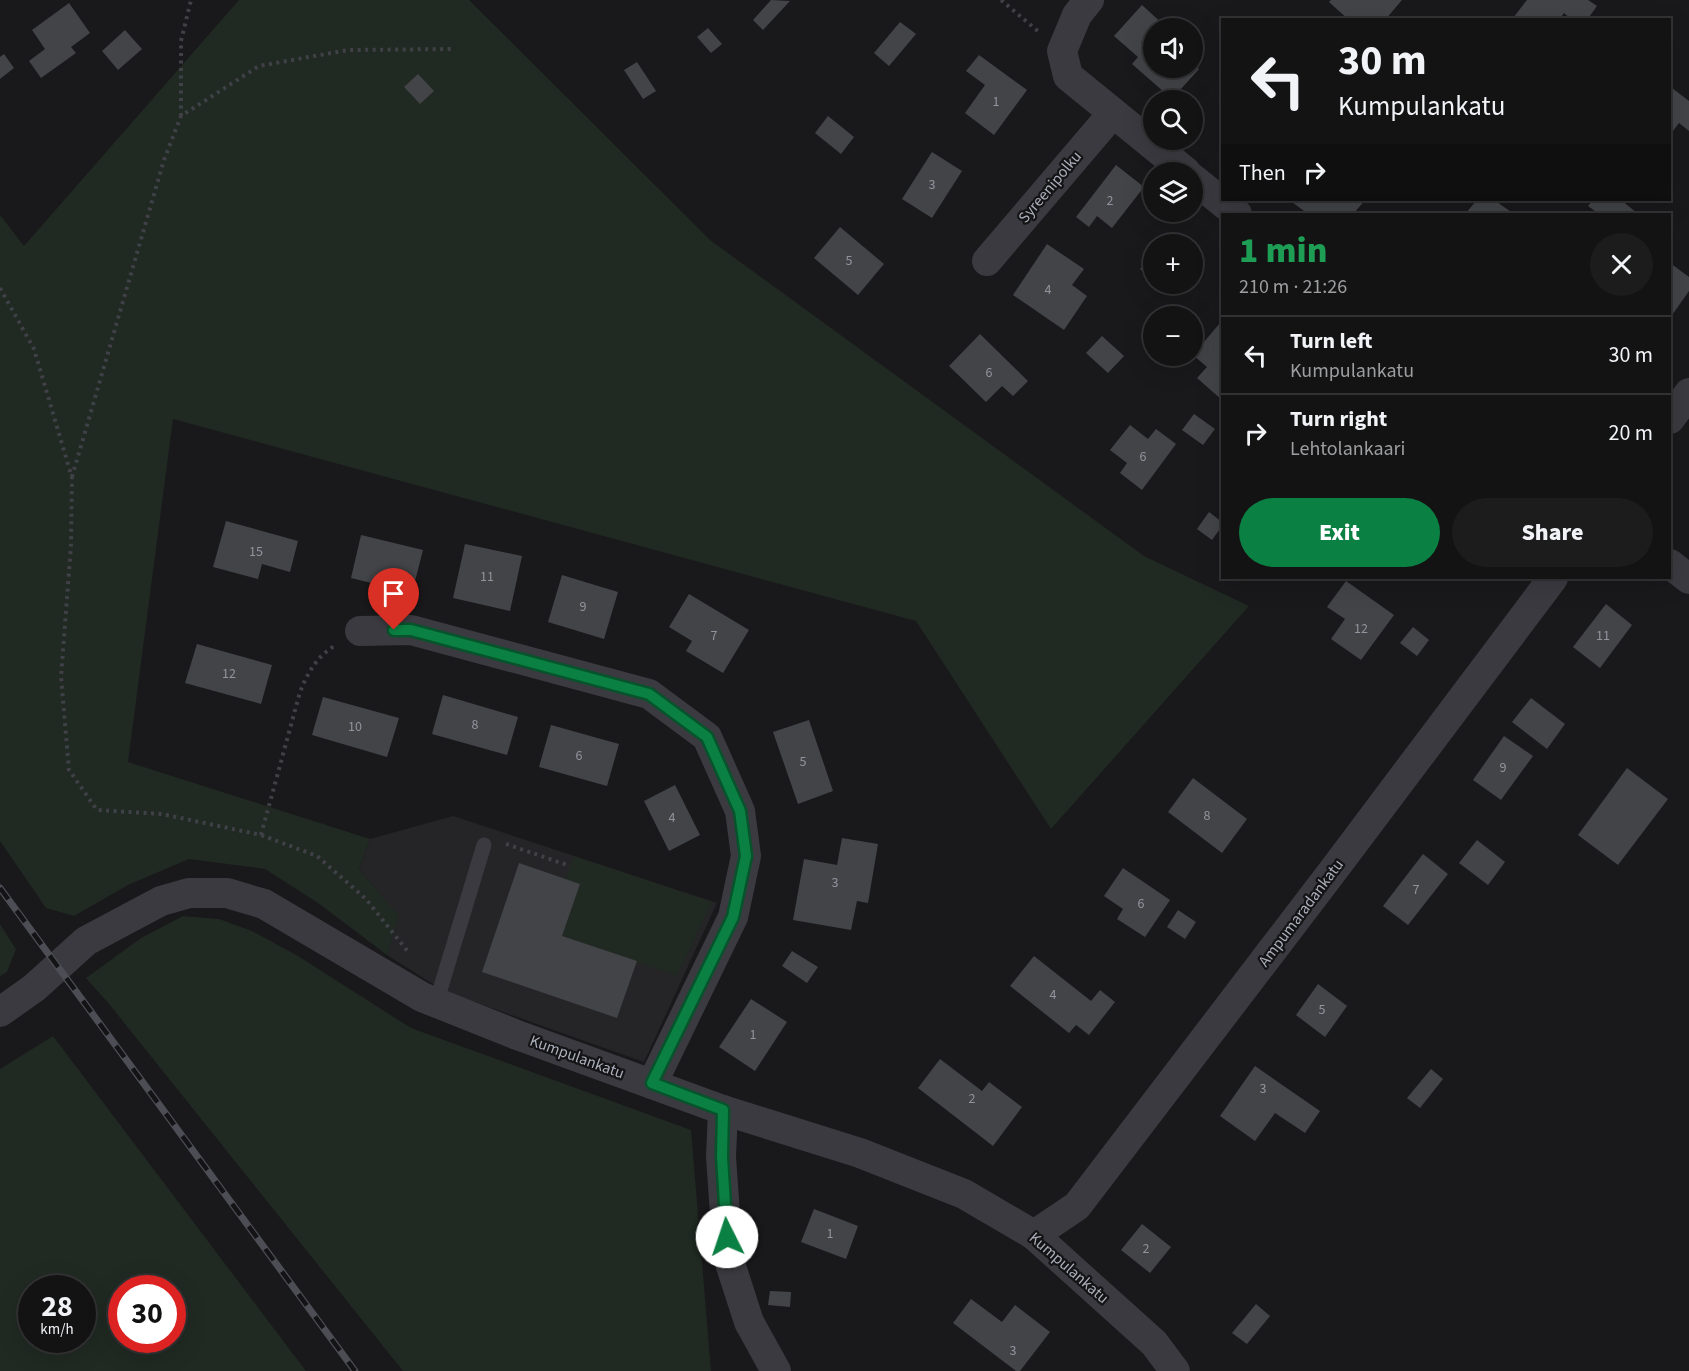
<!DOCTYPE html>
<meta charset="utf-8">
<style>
body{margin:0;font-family:"Source Sans 3",sans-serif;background:#1c1c1d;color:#f1f3f6;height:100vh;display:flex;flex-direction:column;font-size:22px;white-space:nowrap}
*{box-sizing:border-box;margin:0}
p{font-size:20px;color:#9d9ea0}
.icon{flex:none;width:33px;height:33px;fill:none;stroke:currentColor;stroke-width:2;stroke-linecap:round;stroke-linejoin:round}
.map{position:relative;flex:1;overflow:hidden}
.details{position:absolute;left:1221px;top:213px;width:450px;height:366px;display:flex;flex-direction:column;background:#131314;border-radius:0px;box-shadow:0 6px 24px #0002,0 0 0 2px #323234}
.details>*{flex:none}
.top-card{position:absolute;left:1221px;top:18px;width:450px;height:183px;border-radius:0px;box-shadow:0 6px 24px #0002,0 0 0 2px #323234;background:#131314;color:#f1f3f6;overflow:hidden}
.tools{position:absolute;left:1143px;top:18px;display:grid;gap:12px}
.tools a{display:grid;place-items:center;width:60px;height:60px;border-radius:50%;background:#131314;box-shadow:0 6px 24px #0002,0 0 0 2px #323234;font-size:30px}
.speed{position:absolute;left:18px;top:1275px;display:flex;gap:12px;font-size:30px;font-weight:700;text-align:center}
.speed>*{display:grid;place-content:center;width:78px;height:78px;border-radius:50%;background:#131314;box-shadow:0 6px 24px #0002,0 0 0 2px #323234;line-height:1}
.speed small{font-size:15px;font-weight:400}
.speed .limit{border:9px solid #d22;background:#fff;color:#111}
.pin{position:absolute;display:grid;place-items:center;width:51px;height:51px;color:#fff;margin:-62px -26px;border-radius:50% 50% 50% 0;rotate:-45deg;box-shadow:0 0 6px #0007}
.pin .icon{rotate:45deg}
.me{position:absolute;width:66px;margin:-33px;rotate:356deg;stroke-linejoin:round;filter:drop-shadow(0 0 4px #0008)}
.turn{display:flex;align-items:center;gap:21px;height:126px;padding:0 18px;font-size:27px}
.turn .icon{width:78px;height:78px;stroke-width:2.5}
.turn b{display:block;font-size:42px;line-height:51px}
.then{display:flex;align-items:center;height:57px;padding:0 18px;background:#0003;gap:12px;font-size:22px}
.round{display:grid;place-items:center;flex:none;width:63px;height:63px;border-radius:32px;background:#1c1c1d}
.head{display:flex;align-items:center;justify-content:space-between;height:102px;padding:0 18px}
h1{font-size:36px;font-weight:800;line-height:45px;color:#1e9e55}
.primary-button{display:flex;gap:12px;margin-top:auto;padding:12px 18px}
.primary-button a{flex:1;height:69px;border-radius:36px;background:#0b8043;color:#fff;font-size:24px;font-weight:800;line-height:69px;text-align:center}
.primary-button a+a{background:#1c1c1d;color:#f1f3f6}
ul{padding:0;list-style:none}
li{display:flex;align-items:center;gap:18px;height:78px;padding:0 18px;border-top:2px solid #323234}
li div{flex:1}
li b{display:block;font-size:22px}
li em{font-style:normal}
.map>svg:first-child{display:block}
.built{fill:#252528}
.green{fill:#202922;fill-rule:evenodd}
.building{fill:#434448}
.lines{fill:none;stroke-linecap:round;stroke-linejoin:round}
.path{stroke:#404147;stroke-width:4;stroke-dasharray:3 4.5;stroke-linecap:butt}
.lane{stroke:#3a3a40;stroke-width:15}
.street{stroke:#3a3a40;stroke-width:30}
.rail-casing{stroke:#4d4e55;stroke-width:7}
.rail{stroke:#141416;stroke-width:4.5;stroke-dasharray:14;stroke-linecap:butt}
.route-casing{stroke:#07532c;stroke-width:15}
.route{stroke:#0b8043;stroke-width:10}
.labels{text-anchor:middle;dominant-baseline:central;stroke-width:4.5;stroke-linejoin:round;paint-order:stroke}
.number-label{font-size:14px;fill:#91949e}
.street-label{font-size:16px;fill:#abafbb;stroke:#141416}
</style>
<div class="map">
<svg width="1689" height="1371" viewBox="0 0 1689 1371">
<rect width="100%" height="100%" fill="#19191b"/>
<path class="built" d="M453 816 717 903 644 1062 444 991 387 955 398 916 359 869 370 839Z"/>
<g class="green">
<path d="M239 0H469L710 240 1144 556 1249 606 1051 829 916 621 173 419 128 762 370 839 359 869 399 916 387 955 318 903 265 869 189 859 128 885 74 916 46 908 0 841V215L24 246Z"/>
<path d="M574 856 712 902 677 976 562 936 579 884 566 879Z"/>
<path d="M183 916 219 919 252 931 298 956 411 1028 691 1130 711 1371H403L109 1004 86 978 141 938Z"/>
<path d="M0 924 16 949 7 972 0 976Z"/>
<path d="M53 1036 306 1371H0V1069ZM82 1288V1340H32V1288ZM172 1288V1340H122V1288Z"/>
</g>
<g class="building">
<path d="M771 0 790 1 763 30 753 20Z"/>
<path d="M1331 0H1402L1385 20H1372L1370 18 1369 20H1349L1329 2Z"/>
<path d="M1527 0H1588L1597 6 1587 20H1572L1564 13 1559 20H1515L1513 18Z"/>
<path d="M69 3 90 33 71 47 76 53 41 78 29 61 45 49 32 30Z"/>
<path d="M1142 5 1165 26 1163 28H1154V68H1192V64L1199 69 1172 99 1132 64 1138 57 1114 36Z"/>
<path d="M900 22 916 34 889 66 874 53Z"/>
<path d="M708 28 722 44 711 53 697 37Z"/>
<path d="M125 30 142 49 118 70 102 51Z"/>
<path d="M4 54 14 68 0 79V57Z"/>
<path d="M979 55 1027 90 994 135 965 113 985 85 966 71Z"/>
<path d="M637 62 656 91 643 99 624 70Z"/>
<path d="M418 74 434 91 420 104 404 87Z"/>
<path d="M1672 88 1689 101V131L1679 123 1670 135V91Z"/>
<path d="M828 116 854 137 841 154 815 133Z"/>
<path d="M932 152 962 171 932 218 902 199Z"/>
<path d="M1116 165 1144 187 1112 228 1097 216 1089 227 1076 217Z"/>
<path d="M1293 200H1365L1355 212 1358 214H1308L1292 202Z"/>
<path d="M1477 200H1494L1514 214H1465Z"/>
<path d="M1593 200H1621L1637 213 1636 214H1599L1588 206Z"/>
<path d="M840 227 884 264 858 295 814 258Z"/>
<path d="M1047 244 1084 269 1072 285 1087 296 1064 330 1013 295Z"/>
<path d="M1154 253V280L1140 269Z"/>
<path d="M1670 263 1689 277V291L1670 318Z"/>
<path d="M1158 284H1178L1170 293Z"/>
<path d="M1220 323 1222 325V400L1197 378 1207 367 1193 355Z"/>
<path d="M980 334 1028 381 1013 396 1002 386 986 402 949 366Z"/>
<path d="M1102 336 1124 356 1108 373 1086 353Z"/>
<path d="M1194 414 1215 429 1203 445 1182 430Z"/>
<path d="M1130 425 1148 439 1156 429 1176 444 1142 490 1120 473 1127 463 1110 450Z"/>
<path d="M1209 512 1222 522V526L1212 540 1197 529Z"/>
<path d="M226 521 298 541 290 572 262 564 258 579 213 567Z"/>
<path d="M361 535 423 550 412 593 351 578Z"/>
<path d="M465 544 522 556 510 611 453 598Z"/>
<path d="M562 575 618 592 604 639 548 622Z"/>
<path d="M1346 581 1394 615 1361 660 1331 639 1345 619 1327 607Z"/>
<path d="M689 594 749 630 723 673 686 651 692 641 669 627Z"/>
<path d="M1606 604 1632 625 1600 668 1573 647Z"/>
<path d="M1413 627 1429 640 1417 656 1400 643Z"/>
<path d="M197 644 272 665 261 704 185 683Z"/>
<path d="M443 695 518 717 507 755 432 734Z"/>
<path d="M323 697 399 718 387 757 312 735Z"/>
<path d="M1531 698 1565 724 1547 749 1512 722Z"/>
<path d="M809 720 833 791 798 804 773 732Z"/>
<path d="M551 725 619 744 607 786 539 767Z"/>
<path d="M1504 736 1533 756 1501 800 1473 780Z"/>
<path d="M1627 768 1668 799 1618 865 1578 835Z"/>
<path d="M1193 778 1247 819 1222 853 1168 812Z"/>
<path d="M675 785 700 835 669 851 644 801Z"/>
<path d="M842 838 878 844 868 903 857 901 851 930 793 920 804 859 837 865Z"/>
<path d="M1477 840 1505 862 1488 885 1459 863Z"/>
<path d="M1423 854 1448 874 1408 925 1383 906Z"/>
<path d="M519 863 580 884 562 936 637 961 617 1018 482 972Z"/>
<path d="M1123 868 1170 900 1145 937 1117 919 1123 909 1104 896Z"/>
<path d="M1178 910 1196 922 1185 939 1167 927Z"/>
<path d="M792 951 818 967 807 983 782 966Z"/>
<path d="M1034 956 1091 1001 1100 990 1115 1002 1089 1035 1076 1025 1069 1033 1010 986Z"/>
<path d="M1318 984 1347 1006 1325 1037 1296 1015Z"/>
<path d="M751 999 787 1022 755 1071 719 1047Z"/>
<path d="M940 1059 982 1091 989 1082 1022 1107 993 1146 918 1088Z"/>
<path d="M1255 1066 1320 1111 1305 1133 1275 1113 1255 1141 1220 1116Z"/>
<path d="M1431 1069 1443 1079 1420 1108 1407 1098Z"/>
<path d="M814 1209 858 1226 846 1259 801 1242Z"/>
<path d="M1142 1224 1171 1247 1150 1273 1121 1250Z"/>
<path d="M770 1291 791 1292 790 1307 768 1305Z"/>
<path d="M971 1299 1002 1322 1015 1305 1050 1332 1020 1371H1016L953 1323Z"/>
<path d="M1256 1304 1270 1316 1247 1344 1232 1333Z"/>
</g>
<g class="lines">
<g class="path">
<path d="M1001 0 1039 32"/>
<path d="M181 116V41L191 0"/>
<path d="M0 288 34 349 72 478 71 545 61 677 69 770 97 810 162 814 261 835 317 856 366 899 409 953"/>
<path d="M72 477 164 160 181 116 259 66 348 50 454 49"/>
<path d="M261 835 300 692C308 672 317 656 336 645"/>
<path d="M506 844 570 866"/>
</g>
<path class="lane" d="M436 1003 484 845"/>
<g class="street">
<path d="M1089 0 1077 15 1062 51 1068 76 1186 172"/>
<path d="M1192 178 1237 214"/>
<path d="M987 261 1113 113"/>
<path d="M1670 419 1689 393"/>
<path d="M1670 564 1689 579"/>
<path d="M360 631 411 630 649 694 707 737 740 811 746 856 733 917 652 1084"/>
<path d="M0 1012 34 988 86 941 161 901 189 893H227L264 904 422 997 517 1035 723 1110 860 1153 964 1194 1034 1235 1154 1343 1175 1371"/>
<path d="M723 1110 721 1157 728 1257 749 1322 776 1371"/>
<path d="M1034 1235 1077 1206 1335 868 1553 578"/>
</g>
<g class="rail-casing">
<path id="rail" d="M0 888 355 1371"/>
</g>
<use href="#rail" class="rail"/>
</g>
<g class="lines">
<g class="route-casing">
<path id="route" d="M394 630H411L649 694 707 737 740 811 746 856 733 917 652 1083 723 1110 722 1157 727 1237"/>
</g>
<use href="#route" class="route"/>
</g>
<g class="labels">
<g class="number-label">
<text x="996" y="102">1</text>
<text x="932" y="185">3</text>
<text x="1110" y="201">2</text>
<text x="849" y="261">5</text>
<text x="1048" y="290">4</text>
<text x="989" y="373">6</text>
<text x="1143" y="457">6</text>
<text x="256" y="552">15</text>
<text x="487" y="577">11</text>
<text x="583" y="607">9</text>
<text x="1361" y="629">12</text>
<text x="714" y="636">7</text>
<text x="1603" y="636">11</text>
<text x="229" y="674">12</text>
<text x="475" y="725">8</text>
<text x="355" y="727">10</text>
<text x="579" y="756">6</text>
<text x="803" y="762">5</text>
<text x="1503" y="768">9</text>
<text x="1207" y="816">8</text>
<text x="672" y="818">4</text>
<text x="835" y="883">3</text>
<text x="1416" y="890">7</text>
<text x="1141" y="904">6</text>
<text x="1053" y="995">4</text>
<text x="1322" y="1010">5</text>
<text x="753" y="1035">1</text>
<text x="1263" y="1089">3</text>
<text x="972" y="1099">2</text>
<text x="830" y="1234">1</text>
<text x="1146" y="1249">2</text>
<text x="1013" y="1351">3</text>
</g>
<g class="street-label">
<text transform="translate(1050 187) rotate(-50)">Syreenipolku</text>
<text transform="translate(1301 913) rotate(-53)">Ampumaradankatu</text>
<text transform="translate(577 1057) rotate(20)">Kumpulankatu</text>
<text transform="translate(1069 1268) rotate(41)">Kumpulankatu</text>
</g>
</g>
</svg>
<div class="tools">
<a><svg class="icon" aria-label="sound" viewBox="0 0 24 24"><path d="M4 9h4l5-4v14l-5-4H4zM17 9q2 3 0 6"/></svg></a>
<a><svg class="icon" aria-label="search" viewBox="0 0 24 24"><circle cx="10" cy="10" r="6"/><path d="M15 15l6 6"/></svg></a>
<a><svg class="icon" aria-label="layers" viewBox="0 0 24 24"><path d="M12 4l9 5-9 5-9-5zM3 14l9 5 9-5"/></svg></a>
<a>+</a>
<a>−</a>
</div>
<div class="speed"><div>28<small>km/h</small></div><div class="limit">30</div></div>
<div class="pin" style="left:394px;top:630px;background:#d93025"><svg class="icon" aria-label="arrive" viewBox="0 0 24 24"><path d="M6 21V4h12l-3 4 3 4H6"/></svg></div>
<svg class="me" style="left:727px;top:1237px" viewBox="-20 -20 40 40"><circle r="19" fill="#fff"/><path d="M0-13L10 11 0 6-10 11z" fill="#0b8043"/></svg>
<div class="top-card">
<div class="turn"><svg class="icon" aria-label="left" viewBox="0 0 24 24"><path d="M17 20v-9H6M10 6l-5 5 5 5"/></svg><div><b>30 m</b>Kumpulankatu</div></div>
<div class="then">Then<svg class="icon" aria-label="right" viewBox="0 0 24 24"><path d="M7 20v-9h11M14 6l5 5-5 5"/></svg></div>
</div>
<section class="details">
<div class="head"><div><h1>1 min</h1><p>210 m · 21:26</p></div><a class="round"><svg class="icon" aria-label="close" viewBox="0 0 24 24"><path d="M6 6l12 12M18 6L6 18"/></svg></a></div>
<ul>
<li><svg class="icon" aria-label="left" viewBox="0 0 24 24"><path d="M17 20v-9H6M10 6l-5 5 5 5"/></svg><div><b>Turn left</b><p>Kumpulankatu</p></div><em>30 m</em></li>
<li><svg class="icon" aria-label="right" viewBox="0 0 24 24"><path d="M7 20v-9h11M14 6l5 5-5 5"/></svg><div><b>Turn right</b><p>Lehtolankaari</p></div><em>20 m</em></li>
</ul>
<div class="primary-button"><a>Exit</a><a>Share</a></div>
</section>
</div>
